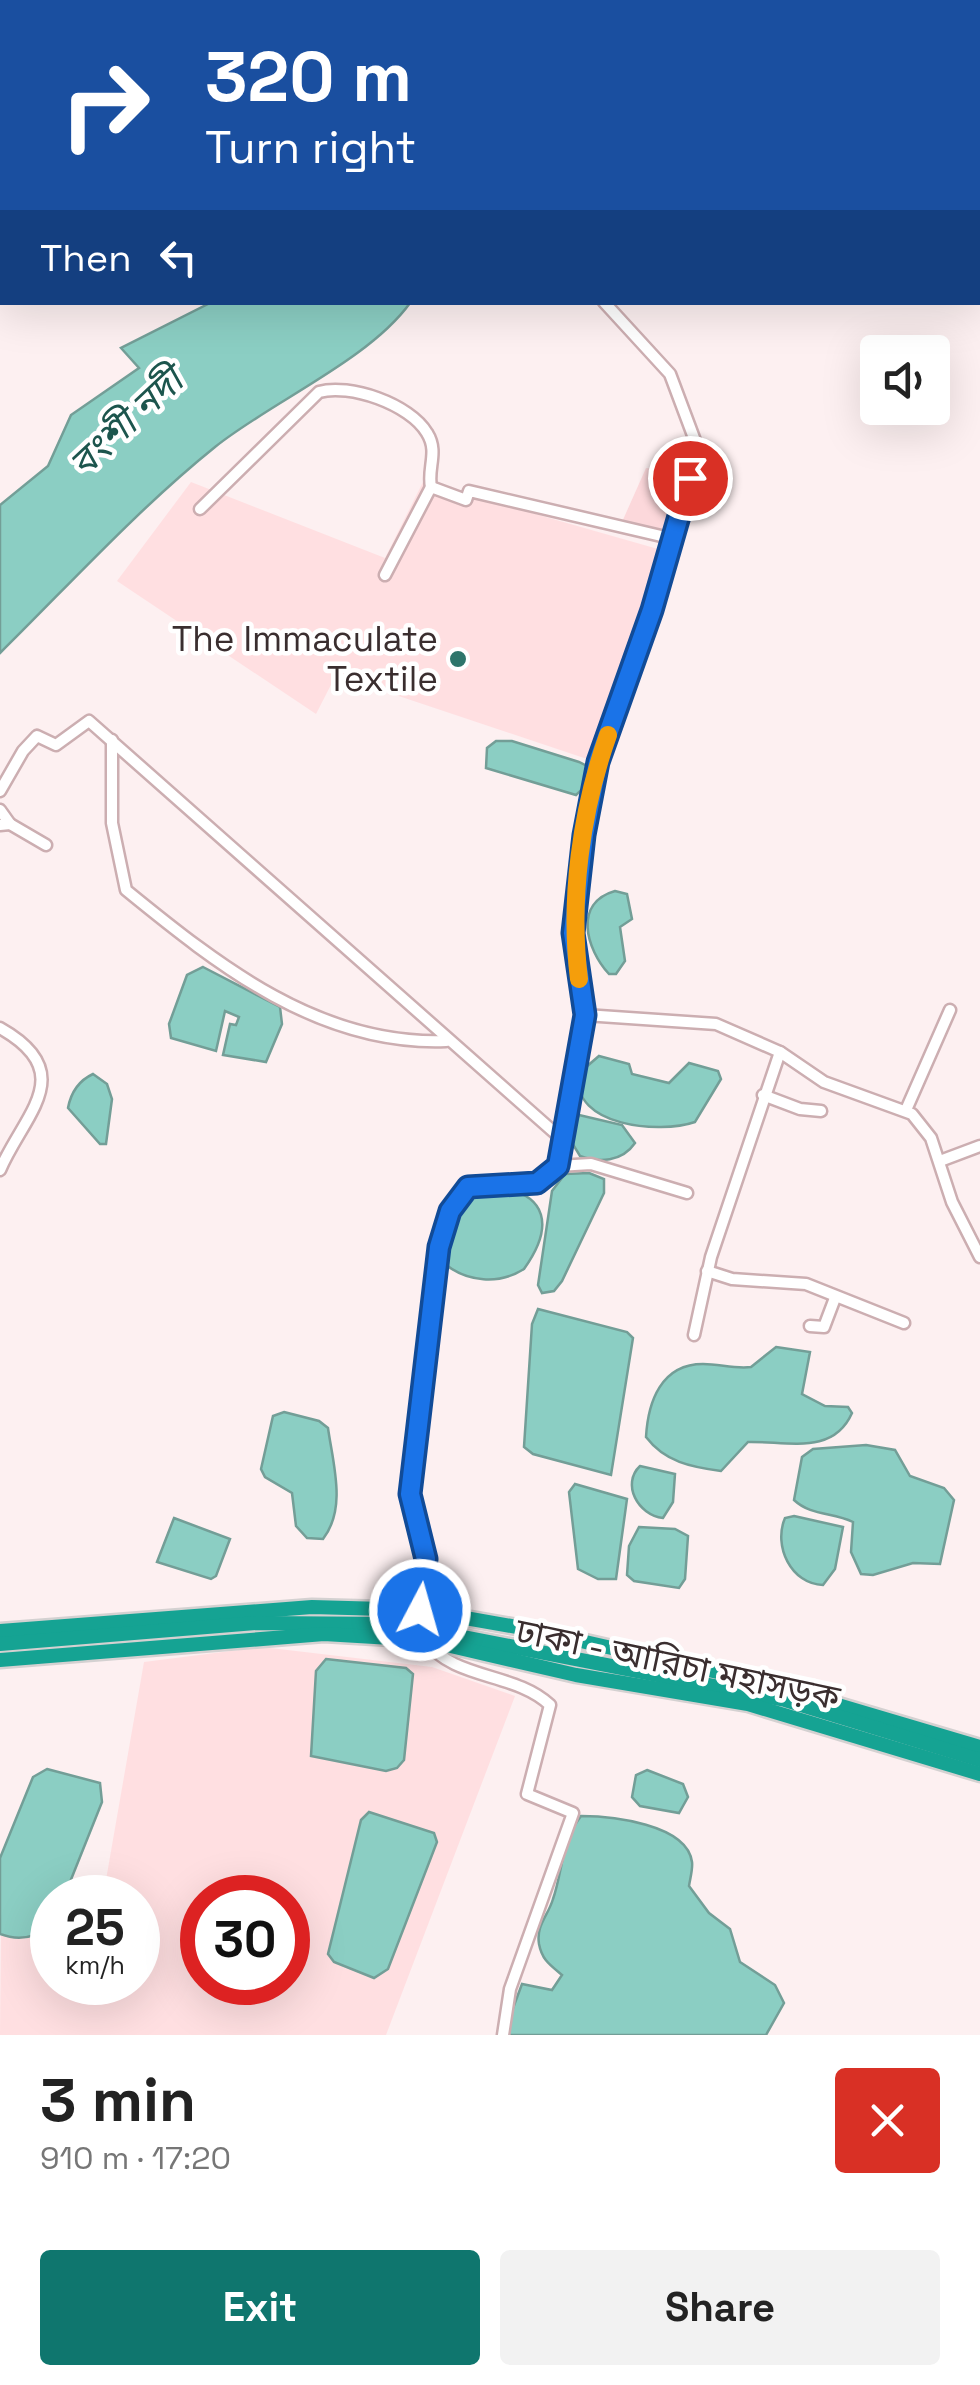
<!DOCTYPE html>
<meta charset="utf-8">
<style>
body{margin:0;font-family:"Space Grotesk","Noto Sans Bengali",sans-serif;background:#f2f2f2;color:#222;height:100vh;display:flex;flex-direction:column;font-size:38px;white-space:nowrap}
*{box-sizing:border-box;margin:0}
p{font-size:32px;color:#767676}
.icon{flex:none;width:55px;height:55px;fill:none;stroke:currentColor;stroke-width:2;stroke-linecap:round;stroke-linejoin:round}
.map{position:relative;height:2035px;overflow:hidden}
.sheet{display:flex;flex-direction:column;background:#fff;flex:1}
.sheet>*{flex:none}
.banner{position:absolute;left:0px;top:0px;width:980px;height:305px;box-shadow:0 10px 40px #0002;background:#1a4fa0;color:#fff;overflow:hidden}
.controls{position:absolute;left:860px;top:335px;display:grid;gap:20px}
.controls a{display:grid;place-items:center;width:90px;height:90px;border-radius:10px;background:#fff;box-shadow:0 10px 40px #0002;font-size:50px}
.speed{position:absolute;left:30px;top:1875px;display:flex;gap:20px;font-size:50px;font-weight:700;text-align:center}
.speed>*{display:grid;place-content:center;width:130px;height:130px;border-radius:50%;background:#fff;box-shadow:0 10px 40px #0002;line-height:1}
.speed small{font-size:25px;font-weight:400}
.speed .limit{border:15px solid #d22;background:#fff;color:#111}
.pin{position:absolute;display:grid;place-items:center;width:85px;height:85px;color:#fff;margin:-42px;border:5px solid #fff;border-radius:50%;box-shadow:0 2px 10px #0007}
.me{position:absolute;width:110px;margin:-55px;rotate:6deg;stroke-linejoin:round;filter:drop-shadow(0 0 8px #0008)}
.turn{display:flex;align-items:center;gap:35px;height:210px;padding:0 40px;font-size:45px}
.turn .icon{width:130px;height:130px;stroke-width:2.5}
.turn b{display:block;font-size:70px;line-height:85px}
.then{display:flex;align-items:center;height:95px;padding:0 40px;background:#0003;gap:20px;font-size:38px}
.round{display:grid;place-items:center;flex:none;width:105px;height:105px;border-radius:10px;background:#f2f2f2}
.headline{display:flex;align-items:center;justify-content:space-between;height:170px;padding:0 40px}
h1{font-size:60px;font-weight:800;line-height:75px}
.cta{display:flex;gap:20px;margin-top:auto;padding:20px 40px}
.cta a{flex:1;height:115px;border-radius:10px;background:#0f766e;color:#fff;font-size:40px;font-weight:800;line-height:115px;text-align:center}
.cta a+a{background:#f2f2f2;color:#222}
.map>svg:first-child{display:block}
.built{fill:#ffdfe1;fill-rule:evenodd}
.green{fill:#fcd8db}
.water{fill:#8bcec3;stroke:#739e97;stroke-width:2.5}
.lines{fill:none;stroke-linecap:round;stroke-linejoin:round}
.minor-casing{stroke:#ccaeb1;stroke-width:15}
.highway-casing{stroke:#d4d1d1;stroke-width:19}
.minor{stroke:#fff;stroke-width:10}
.highway{stroke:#15a393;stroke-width:14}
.route-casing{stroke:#114b97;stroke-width:25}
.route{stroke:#1a73e8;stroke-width:18}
.slow{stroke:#f59e0b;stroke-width:18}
.poi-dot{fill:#2e756b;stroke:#fff;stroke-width:4}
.labels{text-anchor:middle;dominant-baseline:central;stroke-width:9;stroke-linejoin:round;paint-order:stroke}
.poi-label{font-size:35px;fill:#3a2e2f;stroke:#fff;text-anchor:end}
.street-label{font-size:35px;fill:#3a2e2f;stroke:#fff}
.water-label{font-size:38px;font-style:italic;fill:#1c554d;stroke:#fff}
</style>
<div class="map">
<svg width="980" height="2035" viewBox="0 0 980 2035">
<rect width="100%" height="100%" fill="#fdf0f1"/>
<g class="built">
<path d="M191 482 385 558 423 482 665 551 590 760 336 675 316 714 117 581Z"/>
<path d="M262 1647 432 1667 515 1696 386 2035H0L1 1933 52 1934V1982H138V1898L103 1897 144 1662ZM202 1898H288V1982H202Z"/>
</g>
<path class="green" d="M646 468 689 473 670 533 622 522Z"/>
<g class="water">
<path d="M212 302 410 303C369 360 271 402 215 447 138 509 70 584 0 653V505L48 466 71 415 139 368 121 348Z"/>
<path d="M496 741H512L579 762 589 767V783L576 795 486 768 487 748Z"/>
<path d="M615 891 627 894 632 919 620 927 625 961 616 974H609C586 949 573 903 615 891Z"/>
<path d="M203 967 280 1007 282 1024 266 1062 223 1055 230 1024 236 1025 239 1017 225 1011 216 1051 171 1038 169 1024 187 975Z"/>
<path d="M599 1056 629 1064 632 1074 669 1083 689 1063 718 1071 721 1079 695 1122C660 1134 572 1127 578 1074Z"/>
<path d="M93 1074 107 1084 112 1099 106 1144H100L68 1108C71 1092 78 1081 93 1074Z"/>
<path d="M579 1115 622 1125 635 1143C622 1162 599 1163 580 1156L569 1138Z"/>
<path d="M589 1173 604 1179V1193L562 1281 554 1291 542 1293 538 1285 552 1191 565 1174Z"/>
<path d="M494 1187C549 1193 554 1227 524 1269 499 1285 467 1282 445 1264 444 1232 459 1193 494 1187Z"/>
<path d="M538 1309 627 1332 633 1338 611 1475 533 1454 524 1447 532 1324Z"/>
<path d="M776 1347 810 1352 802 1394 825 1406 848 1407 852 1413C833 1456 787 1441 748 1442L721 1471C691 1467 665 1462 646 1437 648 1402 661 1364 703 1364 720 1364 734 1369 751 1367Z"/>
<path d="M284 1412 319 1421 328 1428C333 1464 347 1508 323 1539L307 1538 296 1526 292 1493 265 1477 261 1469 273 1416Z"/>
<path d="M866 1445 895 1450 910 1476 944 1488 954 1500 940 1564 913 1563 873 1575 861 1574 851 1552 853 1522C833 1512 811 1516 794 1500L802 1457 813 1449Z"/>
<path d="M640 1466 675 1474 673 1502 663 1518C638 1515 621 1484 640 1466Z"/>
<path d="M575 1484 627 1499 616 1579H598L578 1569 569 1492Z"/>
<path d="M794 1516 843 1527 835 1569 823 1585C791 1584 773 1546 785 1518Z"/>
<path d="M174 1518 230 1539 216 1576 211 1579 157 1562Z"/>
<path d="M639 1527 675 1529 688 1536 685 1579 679 1588 634 1581 627 1575 629 1546Z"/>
<path d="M326 1659 406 1668 413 1674 404 1760 397 1768 386 1771 311 1756 316 1671Z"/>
<path d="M47 1769 100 1783 102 1802 64 1897 52 1898 50 1926C35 1938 18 1941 0 1934V1858L33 1777Z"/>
<path d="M647 1770 683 1784 688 1797 679 1813 640 1806 632 1797 636 1775Z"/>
<path d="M369 1812 434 1833 437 1842 388 1969 374 1978 334 1962 328 1954 361 1820Z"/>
<path d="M581 1816C611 1816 687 1824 692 1862 693 1869 690 1879 689 1886L709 1913 730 1929 740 1962 775 1985 784 2003 766 2035H503L522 1984 552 1990 562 1975C550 1965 542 1960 539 1944 536 1925 548 1916 553 1899 563 1870 561 1842 581 1816Z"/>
</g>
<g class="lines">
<g class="minor-casing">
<g id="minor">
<path d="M113 0 114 2"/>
<path d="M716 0 724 2"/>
<path d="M625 2 627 0"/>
<path d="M966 2V0"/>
<path d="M978 102 980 103"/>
<path d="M0 160 2 158"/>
<path d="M604 302 670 374 697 446 652 610 598 762 584 835 573 933 585 1015 716 1024 780 1052 824 1082 912 1114 931 1138 952 1202 980 1257"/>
<path d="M200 509 319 392C349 383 410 404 427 433 439 452 427 468 431 487"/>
<path d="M385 575 431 487 466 500 469 491 674 539"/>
<path d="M112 740V823L126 890C219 966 320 1046 446 1041"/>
<path d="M0 791 23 751 37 736 56 745 89 721 564 1141 585 1015"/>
<path d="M0 810 10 824 0 825"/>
<path d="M10 824 46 845"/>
<path d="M0 1028C80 1073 24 1114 0 1170"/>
<path d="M763 1095 800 1109 821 1111"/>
<path d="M906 1110 950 1010"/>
<path d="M940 1161 980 1146"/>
<path d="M707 1271 732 1279 806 1284 904 1323"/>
<path d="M810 1326 824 1327 835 1298"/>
<path d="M694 1335 711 1257 780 1052"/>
<path d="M420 1610 426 1559 410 1494 416 1418 439 1247 450 1211 460 1194 482 1183H537L558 1166 591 1164 687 1193"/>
<path d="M426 1641C454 1680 515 1672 550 1705L527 1794 573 1813 510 1989 503 2035"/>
</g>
</g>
<g class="highway-casing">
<g id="highway">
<path d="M0 1631 312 1607 420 1610 528 1629 757 1681 980 1747"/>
<path d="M0 1644 257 1623 397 1624 785 1700 980 1760"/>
<path d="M0 1660 324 1634 425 1640 576 1675 748 1704 980 1774"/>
</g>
</g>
<use href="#minor" class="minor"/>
<use href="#highway" class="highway"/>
</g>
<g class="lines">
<g class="route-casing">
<path id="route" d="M420 1610 426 1559 410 1494 439 1247 450 1211 468 1187 537 1183 558 1166 585 1015 573 933 584 835 598 762 652 610 690 478"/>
</g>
<use href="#route" class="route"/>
<path class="slow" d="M579 979C569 900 581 811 608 735"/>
</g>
<circle class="poi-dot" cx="458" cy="659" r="10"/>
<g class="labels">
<g class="poi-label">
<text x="438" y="639">The Immaculate<tspan x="438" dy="40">Textile</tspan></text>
</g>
<g class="street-label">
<text transform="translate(678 1664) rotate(12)">ঢাকা - আরিচা মহাসড়ক</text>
</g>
<g class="water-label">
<text transform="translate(126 422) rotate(-43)">বংশী নদী</text>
</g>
</g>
</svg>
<div class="controls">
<a><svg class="icon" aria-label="sound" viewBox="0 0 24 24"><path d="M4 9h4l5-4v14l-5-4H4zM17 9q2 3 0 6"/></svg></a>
</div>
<div class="speed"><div>25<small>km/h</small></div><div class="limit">30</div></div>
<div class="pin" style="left:690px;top:478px;background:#d93025"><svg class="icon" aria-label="arrive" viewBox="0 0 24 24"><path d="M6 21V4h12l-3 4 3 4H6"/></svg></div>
<svg class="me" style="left:420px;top:1610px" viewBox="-20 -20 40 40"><circle r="17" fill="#1a73e8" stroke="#fff" stroke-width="3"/><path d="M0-11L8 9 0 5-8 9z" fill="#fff"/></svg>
<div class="banner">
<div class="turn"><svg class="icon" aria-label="right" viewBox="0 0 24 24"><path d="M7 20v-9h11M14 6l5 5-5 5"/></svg><div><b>320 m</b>Turn right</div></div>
<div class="then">Then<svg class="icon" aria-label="left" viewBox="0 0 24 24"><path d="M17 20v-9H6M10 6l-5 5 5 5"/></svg></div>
</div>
</div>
<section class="sheet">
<div class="headline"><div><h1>3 min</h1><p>910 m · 17:20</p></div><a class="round" style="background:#d93025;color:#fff"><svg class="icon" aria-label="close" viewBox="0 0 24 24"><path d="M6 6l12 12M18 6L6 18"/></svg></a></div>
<div class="cta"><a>Exit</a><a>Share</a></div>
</section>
